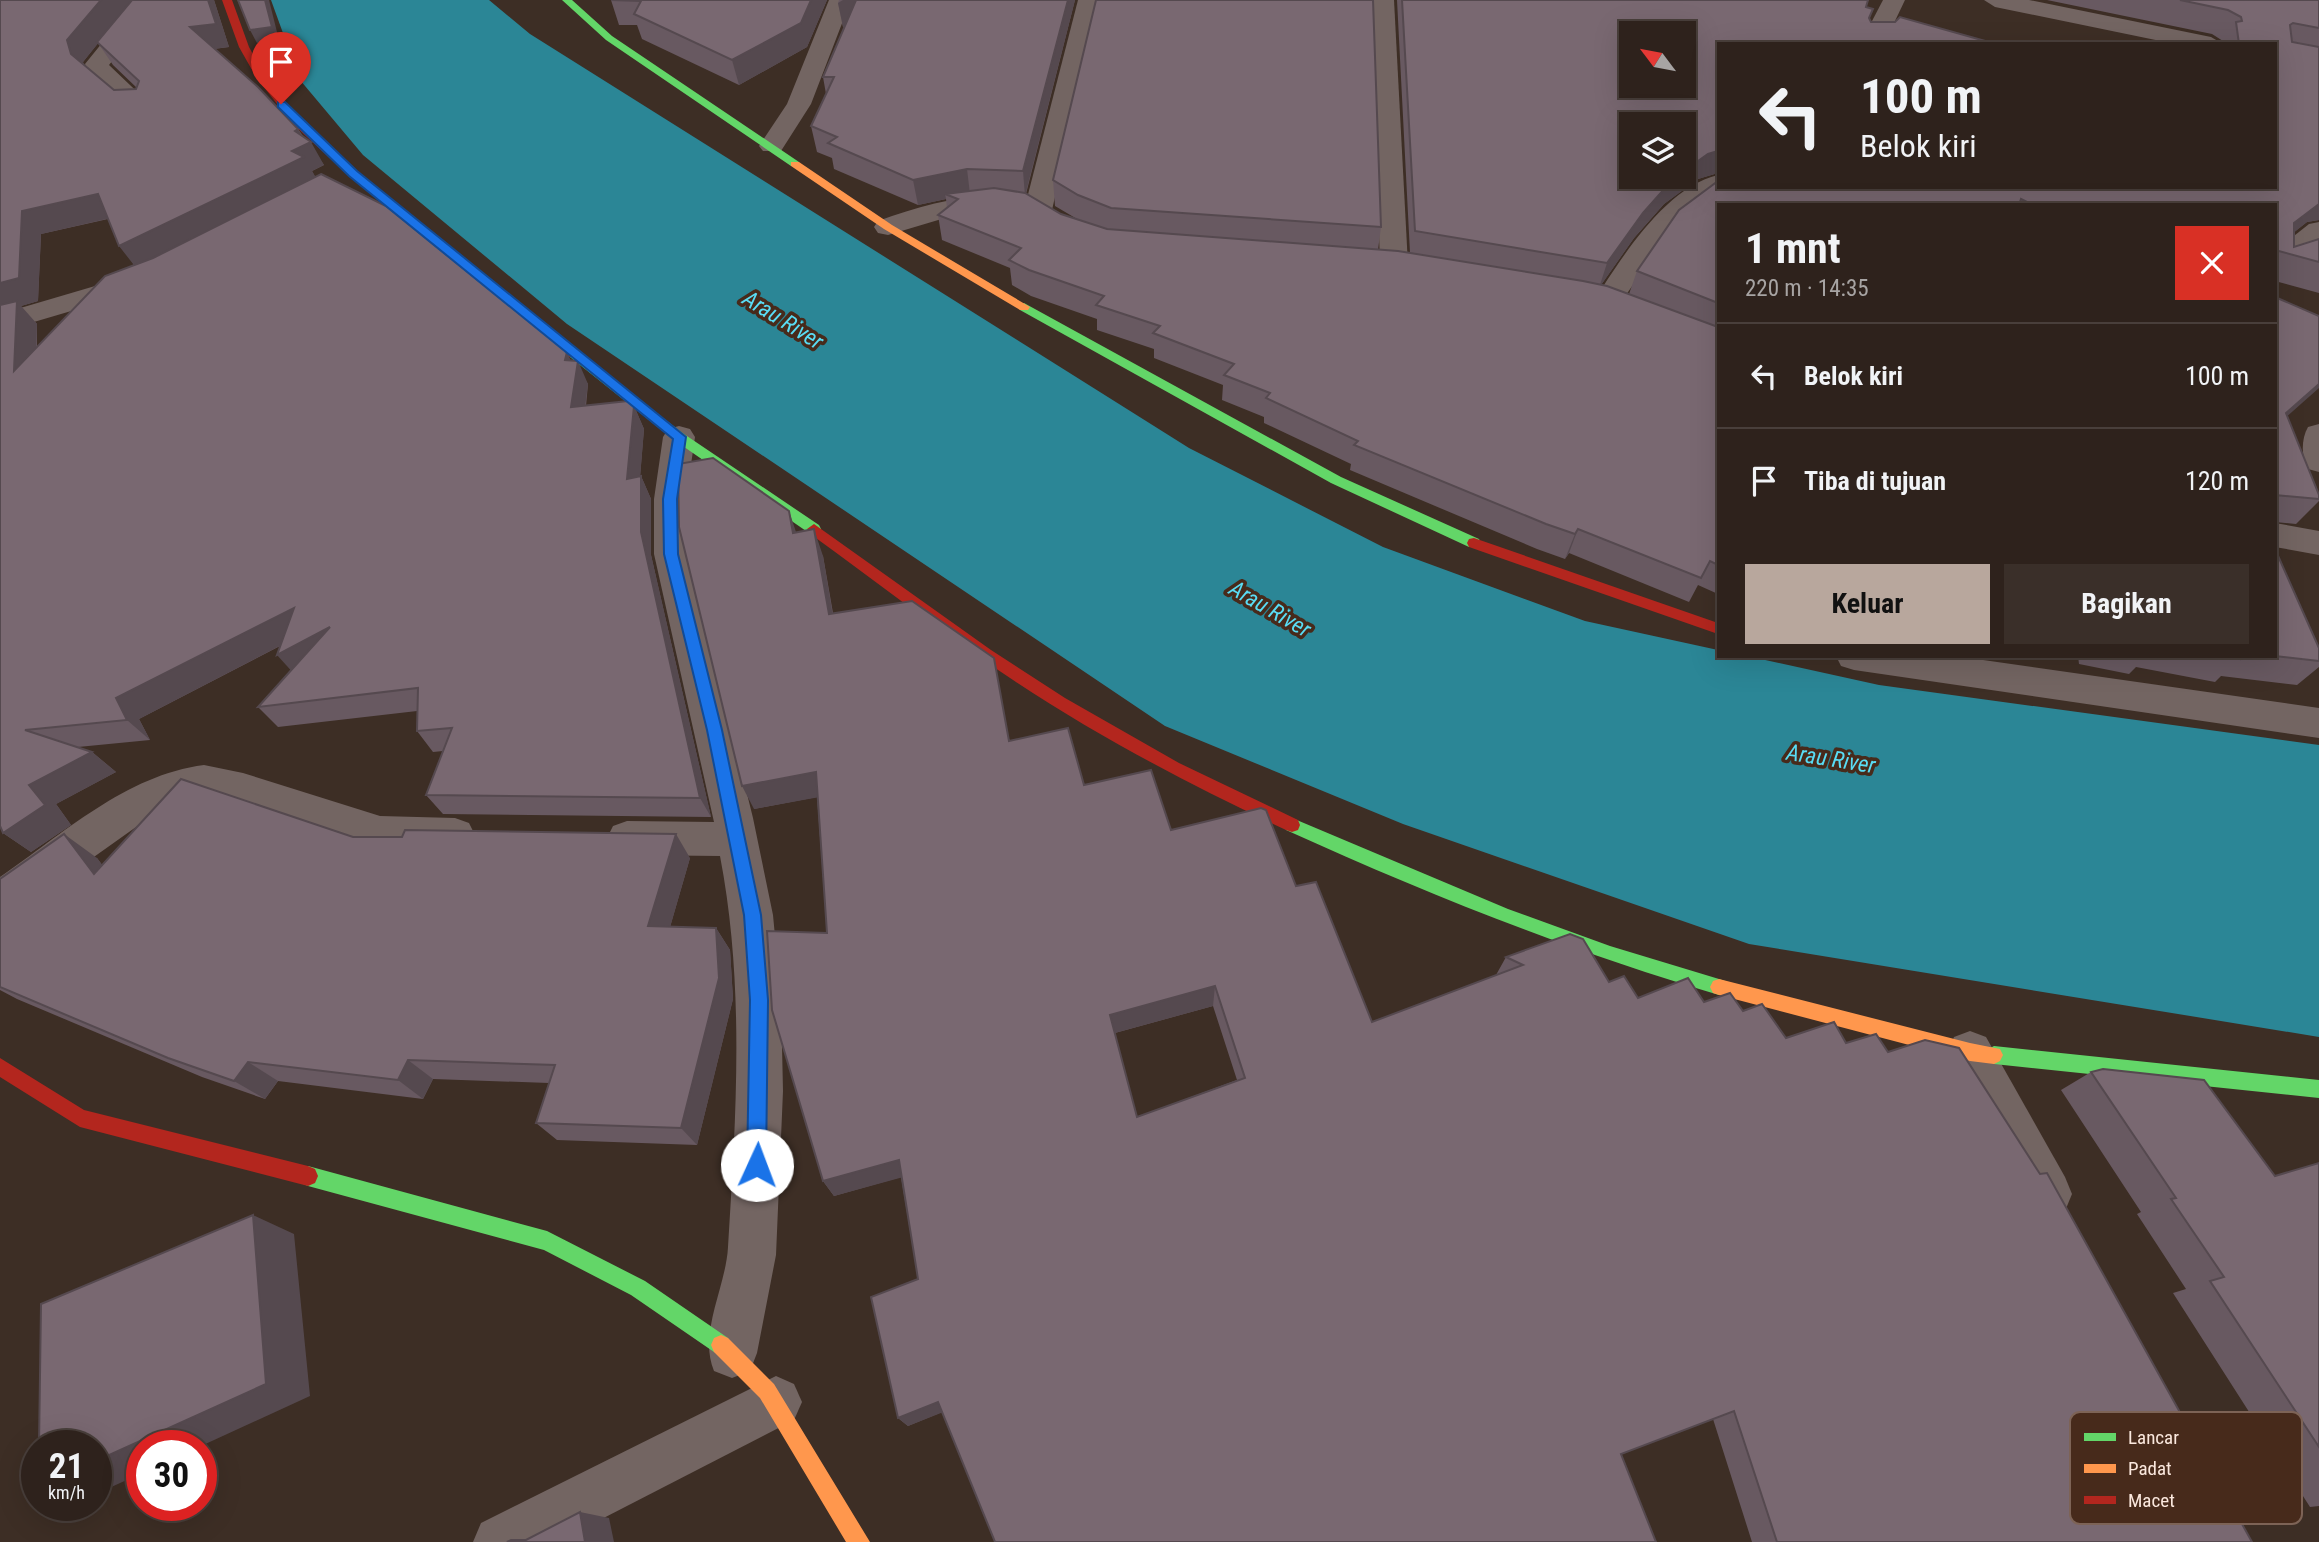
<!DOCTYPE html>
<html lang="id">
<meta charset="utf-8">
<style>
body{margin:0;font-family:"Roboto Condensed",sans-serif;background:#3a2f29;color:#f1f3f6;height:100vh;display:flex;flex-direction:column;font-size:26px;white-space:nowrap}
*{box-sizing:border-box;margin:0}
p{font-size:23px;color:#a7a4a3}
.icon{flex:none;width:38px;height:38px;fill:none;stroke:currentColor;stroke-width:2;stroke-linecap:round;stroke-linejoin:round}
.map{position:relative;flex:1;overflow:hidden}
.details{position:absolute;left:1717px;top:203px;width:560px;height:455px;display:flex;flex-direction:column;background:#2e221c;border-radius:0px;box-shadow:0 7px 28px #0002,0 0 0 2px #493f3b}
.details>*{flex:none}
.hud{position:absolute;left:1717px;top:42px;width:560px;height:147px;border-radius:0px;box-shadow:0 7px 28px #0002,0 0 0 2px #493f3b;background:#2e221c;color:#f1f3f6;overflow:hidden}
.needle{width:46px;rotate:302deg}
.tools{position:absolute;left:1619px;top:21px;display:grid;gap:14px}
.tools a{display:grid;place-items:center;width:77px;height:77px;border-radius:0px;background:#2e221c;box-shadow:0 7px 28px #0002,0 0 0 2px #493f3b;font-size:35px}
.speed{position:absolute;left:21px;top:1430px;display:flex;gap:14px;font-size:35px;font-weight:700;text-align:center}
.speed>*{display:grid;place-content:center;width:91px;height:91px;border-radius:50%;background:#2e221c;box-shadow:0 7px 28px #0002,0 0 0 2px #493f3b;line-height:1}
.speed small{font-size:18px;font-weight:400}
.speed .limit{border:10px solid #d22;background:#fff;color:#111}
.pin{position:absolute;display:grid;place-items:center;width:60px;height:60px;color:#fff;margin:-72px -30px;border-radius:50% 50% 50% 0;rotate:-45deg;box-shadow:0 0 7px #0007}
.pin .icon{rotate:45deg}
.me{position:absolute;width:77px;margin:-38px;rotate:2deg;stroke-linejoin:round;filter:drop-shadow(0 0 5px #0008)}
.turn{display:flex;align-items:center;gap:24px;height:147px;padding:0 28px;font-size:32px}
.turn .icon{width:91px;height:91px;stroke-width:2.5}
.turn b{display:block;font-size:49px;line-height:60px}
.round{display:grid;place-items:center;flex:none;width:74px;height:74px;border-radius:0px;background:#3a2f29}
.summary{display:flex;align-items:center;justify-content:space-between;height:119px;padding:0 28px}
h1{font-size:42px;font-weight:700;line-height:52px}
.action{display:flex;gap:14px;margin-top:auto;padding:14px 28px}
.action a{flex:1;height:80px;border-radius:0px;background:#b8a79d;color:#111;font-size:28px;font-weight:700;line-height:80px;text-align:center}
.action a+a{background:#3a2f29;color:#f1f3f6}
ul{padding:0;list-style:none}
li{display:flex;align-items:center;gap:21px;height:105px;padding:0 28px;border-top:2px solid #493f3b}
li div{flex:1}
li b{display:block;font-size:26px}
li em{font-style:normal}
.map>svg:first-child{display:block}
.water{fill:#2b8696}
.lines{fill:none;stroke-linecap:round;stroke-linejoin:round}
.street{fill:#736562;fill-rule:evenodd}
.fast{fill:#63d668;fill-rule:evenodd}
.slow{fill:#ff974d;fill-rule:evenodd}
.jam{fill:#b3261e;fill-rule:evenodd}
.wall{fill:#685961;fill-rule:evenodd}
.shaded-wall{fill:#55494f}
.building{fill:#796871;stroke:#55494f;stroke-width:2;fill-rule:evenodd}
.route{fill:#1a73e8;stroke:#114b97;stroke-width:2}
.labels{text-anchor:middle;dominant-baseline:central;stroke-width:7;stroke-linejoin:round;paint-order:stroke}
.water-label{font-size:23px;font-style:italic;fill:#59dcf4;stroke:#472a1b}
.key{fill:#472a1b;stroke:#7d6356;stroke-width:2}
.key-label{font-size:19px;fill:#fbe8de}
</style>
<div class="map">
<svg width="2319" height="1542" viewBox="0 0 2319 1542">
<rect width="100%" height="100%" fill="#3d2e25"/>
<path class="water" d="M271 0H489L530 34 1189 448 1383 547 1585 621 1718 650V656H1747L1879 685 2319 745V1037L1749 944 1403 824 1165 726 567 324 363 155 300 80Z"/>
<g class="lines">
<g class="street">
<path d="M143 0H168L144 21 109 65 152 106 149 111H131L89 76 85 64 128 11Z"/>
<path d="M829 0H851L811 104 781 151H763L759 146 787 104Z"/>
<path d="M1078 0H1100L1052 210 1048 216H1028L1024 210Z"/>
<path d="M1372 0H1394L1408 265 1404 271 1394 274 1384 271 1380 265Z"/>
<path d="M1883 0H1905L1884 44H1860Z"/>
<path d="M1984 0H2029L2211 37 2223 44H2175L1995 7Z"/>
<path d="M1718 175V187L1727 189 1668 234 1617 308 1607 311 1597 308 1593 302C1621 259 1664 188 1718 175Z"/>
<path d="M998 196 1008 198 1011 204 1008 210 955 215 888 235 878 233 874 227 878 221C917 207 956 195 998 196Z"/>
<path d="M2319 222V245L2302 260 2275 270V251L2309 224Z"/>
<path d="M129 276 139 279 143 285 139 291 0 332V314Z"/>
<path d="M2319 424V472L2308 469C2301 457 2301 439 2308 427Z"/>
<path d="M679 426 690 429 695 437 686 499 688 554 753 818 773 915 781 1000 783 1091 776 1255 757 1353 750 1371 732 1378 714 1371C698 1333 726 1287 728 1247 736 1116 745 986 720 856L627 855 613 850 607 838 613 826 627 821 714 822 654 554V499L663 437 668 429Z"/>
<path d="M2275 523 2319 531V555L2275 547Z"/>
<path d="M1836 656H1955L2319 708V738L1854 670 1841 666Z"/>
<path d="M204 765 243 773 380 816 455 818 469 823 475 835 469 847C408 869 323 831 264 812 245 806 221 796 201 798 186 798 173 804 160 810L15 913 0 918V877C63 834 126 775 204 765Z"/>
<path d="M1970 1031 1986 1037 2065 1177 2072 1194 2065 1211 2048 1218 2031 1211 1954 1067 1948 1052 1954 1037Z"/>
<path d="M776 1376 794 1384 802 1402 794 1420 557 1542H473L481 1523Z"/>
</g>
<g class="fast">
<path d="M562 0H572L612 36 799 162V166H791L606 40Z"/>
<path d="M1024 303 1341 477 1479 539 1481 543 1479 547H1469L1331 483 1020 310 1018 307Z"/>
<path d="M574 350 684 434 819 525 821 529 819 533H809L674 440 570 357 568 354Z"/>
<path d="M1292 818 1508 909 1610 946 1719 979 1725 981 1728 987 1725 993 1719 995C1570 951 1427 894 1286 830L1284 825 1286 820Z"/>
<path d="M1994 1046 2319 1080V1098L1994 1064 1988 1061 1985 1055 1988 1049Z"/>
<path d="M308 1166 547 1231 645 1281 728 1338 731 1345 728 1352 721 1355 714 1352 631 1295 544 1250 308 1186 301 1183 298 1176 301 1169Z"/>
</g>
<g class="slow">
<path d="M791 162H799L892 225 1030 307 1028 310H1020L884 229 791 166Z"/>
<path d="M1719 979 1970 1043 2000 1049 2003 1055 2000 1061 1994 1064 1970 1061 1719 995 1713 993 1710 987 1713 981Z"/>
<path d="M721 1335 728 1338 774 1384 870 1542H846L760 1398 714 1352 711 1345 714 1338Z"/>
</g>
<g class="jam">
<path d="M222 0H232L249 47 265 76 300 119 357 172 578 351V357H570L349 176 292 123 256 77 239 47Z"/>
<path d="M814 524 991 650 1065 698 1179 763 1298 820 1300 825 1298 830 1292 832 1286 830C1193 786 1102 739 1016 682 945 635 878 583 809 533L807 529Z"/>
<path d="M1474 538 1718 623V634L1469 547 1467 543 1469 539Z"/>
<path d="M0 1058 84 1110 308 1166 315 1169 318 1176 315 1183 308 1186 80 1127 0 1077Z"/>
</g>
</g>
<g class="wall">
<path d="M0 0H214L229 47 214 49 298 129 324 165 312 171 315 177 567 352 570 360 588 384 586 406H634L644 429 640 477 641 476 651 499V555L711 817 443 814 426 795 443 751 433 752 417 731V711L278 727 258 707 291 671 280 646 139 719 150 740 78 747 92 752 116 772 56 804 71 825 31 852 3 833ZM98 43 113 65 137 88 136 89 114 90 84 65 83 62ZM108 219 134 265 37 347V324L21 306 38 301 41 234Z"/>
<path d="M611 0H827L807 47 739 85 642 39 637 25H619Z"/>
<path d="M839 0H1075L1026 194 1061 214 1077 219 1055 206 1053 180 1096 0H1373L1381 227 1378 250 1410 253 1397 0H1868L1866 7 1873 9 1869 19 1871 22H1895L1900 17 1996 44H1718V173L1698 179 1664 204 1634 238 1601 285 1629 294 1637 271 1679 210 1718 181V187H2275V44H2222L2223 41 2212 34 2047 0H2319V220L2307 222 2294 232V247L2319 239V293L2275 281V205H1718V594L1698 585 1689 602 1569 553 1565 559 1537 549 1350 470 1351 464 1264 423V417L1222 400 1223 385 1154 358V349L1097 330V319L1031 296 1012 285 1010 268 942 240 938 215 947 208 946 199 918 205 834 169 832 158 817 152 811 126 826 94 823 77 844 27H843L838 3ZM1631 33H1684V86H1631ZM1631 124H1684V177H1631Z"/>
<path d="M2275 297 2287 416 2319 495V501L2296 524 2275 522Z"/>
<path d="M796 532 823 556 833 613 1009 741 1084 785 1171 830 1296 886 1372 1022 1496 975 1506 957 1609 982 1638 998 1704 1002 1743 1011 1786 1038 1846 1043 1888 1052 2252 1542H1752L1713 1419 942 1412 908 1426 898 1418 918 1279 901 1177 834 1196 823 1181 827 933 817 797 754 809ZM1213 1006 1237 1080 1137 1117 1115 1033Z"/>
<path d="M2319 648V667L2297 685 2221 676 2215 682 2136 667 2129 674 2079 664 2078 656H2275Z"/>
<path d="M353 837 690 858 670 927 716 928 730 950 733 999 697 1145 557 1140 536 1123 549 1083 433 1079 423 1099 278 1081 265 1099 202 1077 17 999 0 990V879L97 858 102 865Z"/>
<path d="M2091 1072 2275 1176 2319 1163V1506L2310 1507 2173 1293 2186 1289 2137 1214 2141 1212 2061 1090Z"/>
</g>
<g class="shaded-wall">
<path d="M101 0H139L126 9 83 62 87 77 71 54 67 40Z"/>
<path d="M208 0H214L229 47 204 50 190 27Z"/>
<path d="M265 0H269L279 40 257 43 250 30Z"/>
<path d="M811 0H827L807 47 739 85 732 60Z"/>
<path d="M843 0H862L865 16 843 27 838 3Z"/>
<path d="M1068 0H1075L1025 196 1023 171Z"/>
<path d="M298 129 306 144 311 142 324 165 312 171 318 181 137 269 119 246 292 151 295 131Z"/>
<path d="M1718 151V173L1698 179 1664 204 1634 238 1599 288 1607 263 1643 213 1673 178 1675 177H1684V171L1708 154Z"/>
<path d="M967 169 970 194H945L946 199 918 205 913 180Z"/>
<path d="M98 194 115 217 41 234 38 301 21 306 37 324 35 394 14 371 0 312V283L22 211Z"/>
<path d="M2319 204V220L2307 222 2275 248 2294 223Z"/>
<path d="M567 352 576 373 578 361 588 384 582 430 571 407 565 360Z"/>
<path d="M2319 384V388L2275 427 2286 413Z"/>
<path d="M634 406 644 429 638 502 627 479Z"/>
<path d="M641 476 651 499V555L711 817 700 798 641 532Z"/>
<path d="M789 511 798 538 793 533Z"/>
<path d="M814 529 823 556 837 640 829 614Z"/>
<path d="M1578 529 1569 553 1565 559 1575 534Z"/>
<path d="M294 608 312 629 139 719 150 740 127 720 116 698Z"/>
<path d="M330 627 296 676 277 655Z"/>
<path d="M92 752 116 772 56 804 71 825 31 852 3 833 29 785Z"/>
<path d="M816 772 825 796 754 809 742 786Z"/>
<path d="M64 834 97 858 127 897 94 874Z"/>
<path d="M676 834 690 858 664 948 648 926Z"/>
<path d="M716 928 730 950 733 999 697 1145 681 1128Z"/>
<path d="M1215 986 1213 1006 1111 1034 1110 1015Z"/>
<path d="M408 1060 433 1079 423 1099 398 1080Z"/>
<path d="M248 1062 278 1081 265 1099 234 1081Z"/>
<path d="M899 1160 907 1176 834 1196 823 1181Z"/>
<path d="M253 1215 294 1234 310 1396 201 1446H142V1473L96 1494V1461Z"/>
<path d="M938 1402 946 1411 908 1426 898 1418Z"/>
<path d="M580 1512 609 1518 614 1542H585Z"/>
</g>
<g class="building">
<path d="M0 0H101L67 40 71 54 114 90 136 89 139 81 97 42 132 0H208L216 24 190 27 258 87 298 129 295 131 311 142 292 151 304 157 119 246 98 194 22 211 19 278 0 283Z"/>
<path d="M238 0H265L272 27 250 30Z"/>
<path d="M611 0H811L801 23 732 60 634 14 641 1Z"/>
<path d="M856 0H1068L1023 171 967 169 913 180 828 143 837 137 811 126 834 77H823Z"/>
<path d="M1096 0H1373L1381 227 1111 208 1078 195 1053 180Z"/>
<path d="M1402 0H1868L1866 7 1873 9 1869 18 1871 22H1895L1900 17 1996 44H1718V151L1708 154 1684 171V124H1631V177H1675L1643 213 1607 263 1415 231ZM1631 33H1684V86H1631Z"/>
<path d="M2180 0H2319V28L2293 23 2290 25 2292 42 2319 47V204L2294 223V247L2319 239V262L2275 250V205H2033L2021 199 2019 205H1718V303L1637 271 1679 210 1718 181V187H2275V44H2239L2236 22 2242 21 2241 17 2228 10Z"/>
<path d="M321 174 386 206 567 352 565 360 578 361 571 407 628 401 634 406 627 479 641 476V532L700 798 426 795 452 728 417 731 418 688 258 707 330 627 277 655 294 608 116 698 127 720 25 730 92 752 29 785 45 805 3 833 0 826V305L17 301 14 371 105 276 153 258Z"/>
<path d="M994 188 1025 193 1061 214 1107 229 1398 251 1583 281 1607 286 1718 327V565L1710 561 1701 578 1578 529 1575 534 1546 524 1354 445 1358 441 1266 398 1270 393 1224 375 1234 364 1153 333 1160 326 1096 305 1104 296 1029 270 1009 260 1021 248 938 215 958 199 945 194Z"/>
<path d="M2275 297 2319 316V384L2286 413 2319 495V499L2275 495Z"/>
<path d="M713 458 789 511 793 533 814 529 829 614 912 601 994 658 1009 741 1068 728 1084 785 1151 770 1171 830 1261 808 1266 810 1296 886 1316 882 1372 1022 1523 965 1506 957 1570 934 1583 939 1609 982 1624 976 1638 998 1688 978 1704 1002 1730 993 1743 1011 1762 1004 1786 1038 1834 1022 1846 1043 1876 1034 1888 1052 1925 1040 1959 1048 2040 1174 2047 1173 2252 1542H1777L1734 1411 1621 1454 1656 1542H995L938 1402 898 1418 871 1297 918 1279 899 1160 823 1181 772 1010 767 931 827 933 816 772 742 786 679 527 678 464ZM1215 986 1245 1078 1137 1117 1110 1015Z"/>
<path d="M2275 549 2319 648V661L2275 656Z"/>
<path d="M2226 656H2240V659Z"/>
<path d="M181 779 353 837H402L405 830 676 834 648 926 716 928 719 978 681 1128 536 1123 555 1065 408 1060 398 1080 248 1062 234 1081 168 1058 0 987V879L64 834 94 874Z"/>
<path d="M2103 1069 2204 1080 2275 1176 2319 1163V1447L2210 1281 2224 1277 2171 1199 2176 1198 2091 1072Z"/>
<path d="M253 1215 266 1384 96 1461V1446H39L41 1304Z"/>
<path d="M580 1512 585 1542H507L511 1540H526Z"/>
</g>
<path class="route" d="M278 102H285L357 171 686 437 677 499 678 554 722 730 761 915 768 1000 766 1165 764 1172 757 1175 750 1172 747 1165 750 1000 744 915 707 730 664 554 663 499 673 439 349 176 278 107Z"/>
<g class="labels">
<g class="water-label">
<text transform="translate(783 320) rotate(32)">Arau River</text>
<text transform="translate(1270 609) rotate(30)">Arau River</text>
<text transform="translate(1831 759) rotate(9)">Arau River</text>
</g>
</g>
<rect x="2070" y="1412" width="232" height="112" rx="10" class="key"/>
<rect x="2084" y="1433" width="32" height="8" fill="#63d668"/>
<rect x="2084" y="1464" width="32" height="9" fill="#ff974d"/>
<rect x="2084" y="1496" width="32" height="8" fill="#b3261e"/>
<g class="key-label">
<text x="2128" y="1444">Lancar</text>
<text x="2128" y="1475">Padat</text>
<text x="2128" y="1507">Macet</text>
</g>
</svg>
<div class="tools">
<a><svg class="needle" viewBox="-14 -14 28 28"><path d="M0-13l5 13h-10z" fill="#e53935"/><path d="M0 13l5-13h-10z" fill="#a7a4a3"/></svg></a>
<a><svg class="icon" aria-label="layers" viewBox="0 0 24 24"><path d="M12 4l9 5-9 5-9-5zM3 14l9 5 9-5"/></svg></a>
</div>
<div class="speed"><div>21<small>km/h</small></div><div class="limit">30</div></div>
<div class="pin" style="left:281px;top:104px;background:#d93025"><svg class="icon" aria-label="arrive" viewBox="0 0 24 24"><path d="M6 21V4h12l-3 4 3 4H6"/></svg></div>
<svg class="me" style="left:757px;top:1165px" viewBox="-20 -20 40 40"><circle r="19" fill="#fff"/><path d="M0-13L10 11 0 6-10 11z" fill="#1a73e8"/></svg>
<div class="hud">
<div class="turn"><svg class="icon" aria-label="left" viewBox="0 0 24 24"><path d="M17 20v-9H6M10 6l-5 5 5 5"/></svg><div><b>100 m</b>Belok kiri</div></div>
</div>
<section class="details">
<div class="summary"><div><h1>1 mnt</h1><p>220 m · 14:35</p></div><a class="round" style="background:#d93025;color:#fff"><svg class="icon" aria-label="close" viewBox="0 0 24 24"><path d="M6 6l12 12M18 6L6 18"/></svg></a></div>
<ul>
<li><svg class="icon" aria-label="left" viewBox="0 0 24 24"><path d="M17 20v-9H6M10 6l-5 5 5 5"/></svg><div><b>Belok kiri</b></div><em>100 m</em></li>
<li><svg class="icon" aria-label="arrive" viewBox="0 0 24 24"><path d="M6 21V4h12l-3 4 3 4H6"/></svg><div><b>Tiba di tujuan</b></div><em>120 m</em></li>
</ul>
<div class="action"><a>Keluar</a><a>Bagikan</a></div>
</section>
</div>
